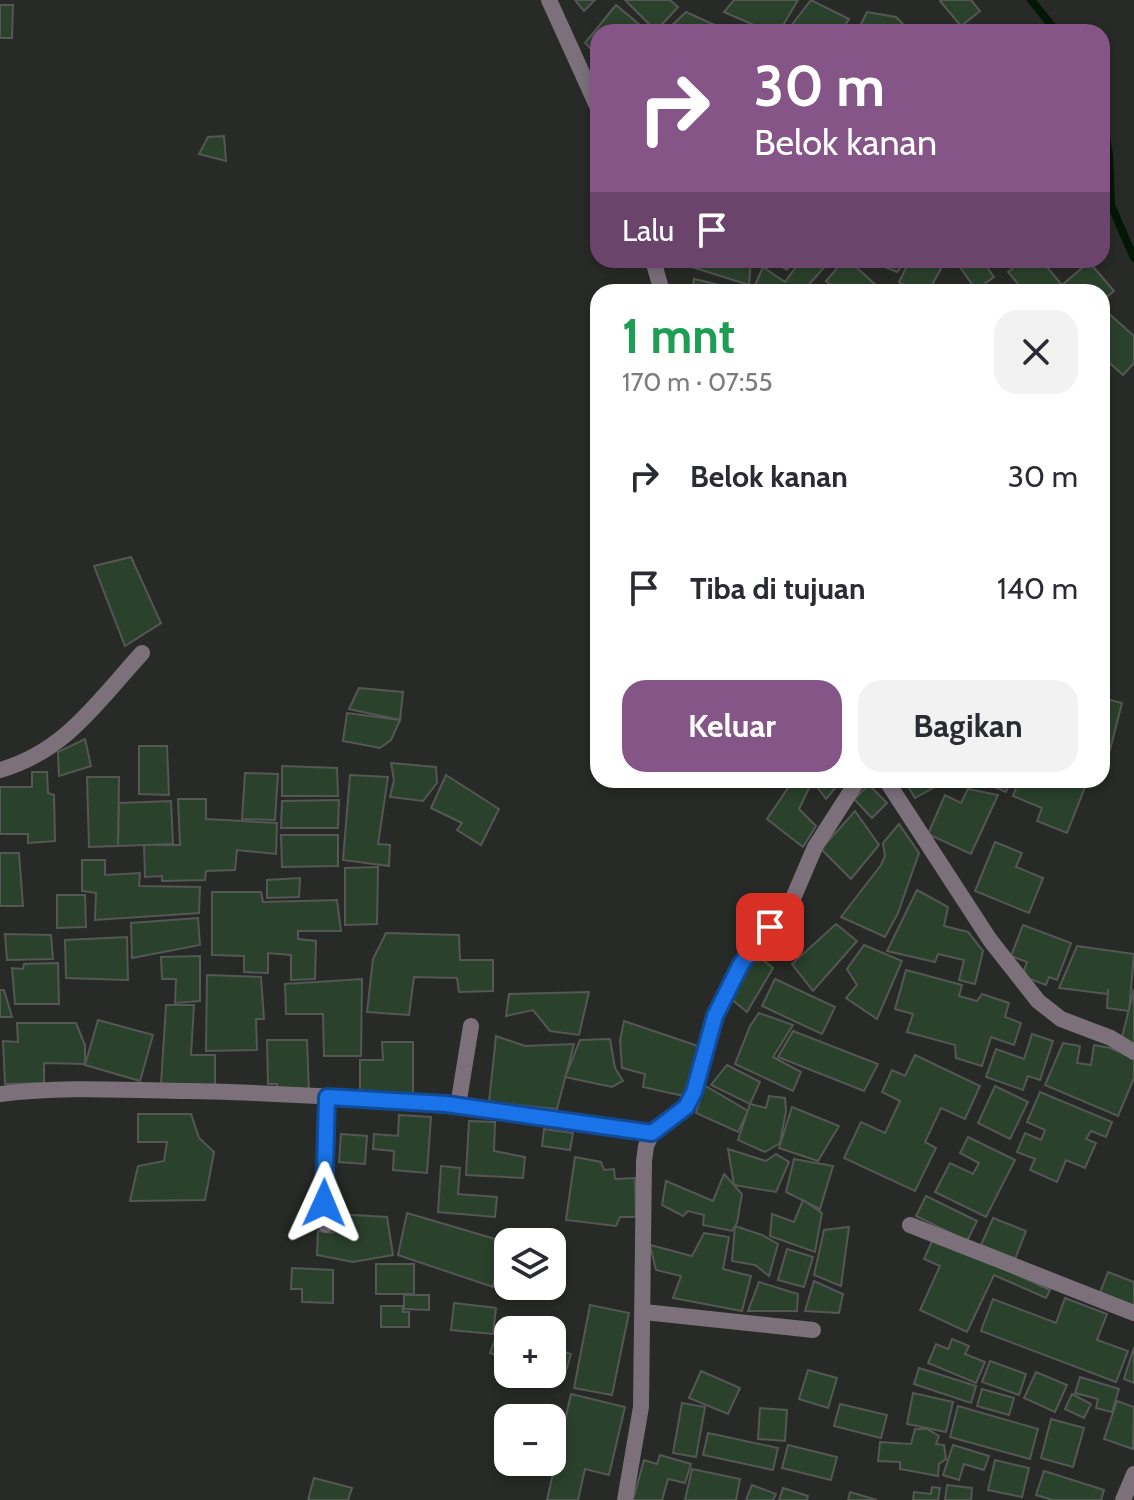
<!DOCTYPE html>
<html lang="id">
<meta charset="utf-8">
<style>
body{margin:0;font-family:Cabin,sans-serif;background:#f2f2f3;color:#2b2b33;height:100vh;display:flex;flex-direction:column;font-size:30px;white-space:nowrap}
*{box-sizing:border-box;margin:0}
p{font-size:26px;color:#7c7c81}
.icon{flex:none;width:44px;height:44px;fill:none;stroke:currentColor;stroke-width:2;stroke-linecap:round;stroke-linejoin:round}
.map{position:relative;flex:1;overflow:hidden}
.details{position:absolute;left:590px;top:284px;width:520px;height:504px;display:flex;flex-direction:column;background:#fff;border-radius:24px;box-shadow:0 4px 12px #0003}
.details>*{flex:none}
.hud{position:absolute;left:590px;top:24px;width:520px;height:244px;border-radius:24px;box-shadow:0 4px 12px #0003;background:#865588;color:#fff;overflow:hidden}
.buttons{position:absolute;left:494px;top:1228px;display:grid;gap:16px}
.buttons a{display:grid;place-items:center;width:72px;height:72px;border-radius:16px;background:#fff;box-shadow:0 4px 12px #0003;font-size:40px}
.pin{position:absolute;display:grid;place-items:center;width:68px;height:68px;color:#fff;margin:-34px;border-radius:16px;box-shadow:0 4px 12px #0006}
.me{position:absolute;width:88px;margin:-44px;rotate:1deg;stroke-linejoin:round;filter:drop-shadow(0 0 6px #0008)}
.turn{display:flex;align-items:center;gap:28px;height:168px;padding:0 32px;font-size:36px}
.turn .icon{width:104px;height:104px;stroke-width:2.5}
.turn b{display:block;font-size:56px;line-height:68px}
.then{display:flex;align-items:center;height:76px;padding:0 32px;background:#0003;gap:16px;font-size:30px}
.round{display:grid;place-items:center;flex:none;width:84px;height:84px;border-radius:24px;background:#f2f2f3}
.head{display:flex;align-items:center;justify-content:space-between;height:136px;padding:0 32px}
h1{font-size:48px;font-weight:800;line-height:60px;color:#1e9e55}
.cta{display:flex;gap:16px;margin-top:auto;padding:16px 32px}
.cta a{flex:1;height:92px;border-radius:24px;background:#865588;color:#fff;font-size:32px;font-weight:800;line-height:92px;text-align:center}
.cta a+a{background:#f2f2f3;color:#2b2b33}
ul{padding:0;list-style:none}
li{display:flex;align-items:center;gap:24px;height:112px;padding:0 32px}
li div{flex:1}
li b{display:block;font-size:30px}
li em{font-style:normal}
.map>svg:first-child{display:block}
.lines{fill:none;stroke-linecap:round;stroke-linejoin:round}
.stream{stroke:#021705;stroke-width:8}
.building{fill:#2a412c;stroke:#545754;stroke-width:2}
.minor{stroke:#7c717b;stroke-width:16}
.route-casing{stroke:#114b97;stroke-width:20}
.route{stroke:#1a73e8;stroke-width:14}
</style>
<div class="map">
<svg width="1134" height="1500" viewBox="0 0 1134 1500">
<rect width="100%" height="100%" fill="#272a27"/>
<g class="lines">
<g class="stream">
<path d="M1031 0 1057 32"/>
<path d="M1102 116 1109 154 1111 205 1134 258"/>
</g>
</g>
<g class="building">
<path d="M575 0H595L584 11Z"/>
<path d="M625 0H670L678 7 656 31Z"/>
<path d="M734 0H798L779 32H770L724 12Z"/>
<path d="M811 0 849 19 841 32 787 31Z"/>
<path d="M942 0H971L980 11 961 26 940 1Z"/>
<path d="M0 5H13L12 38H0Z"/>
<path d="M616 5 641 26 636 32H598V56L585 43Z"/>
<path d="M686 12 728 31 665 32Z"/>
<path d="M867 12 896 17 911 32H857Z"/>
<path d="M224 136 226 161 199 154 208 137Z"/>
<path d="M700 260H751L749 285 692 267Z"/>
<path d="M770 260H794L787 270Z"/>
<path d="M801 260H831L802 292H752L763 267 785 282Z"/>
<path d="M844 260H848L877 286 874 292H840L826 281Z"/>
<path d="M868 260H907L897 272Z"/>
<path d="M910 260H939L944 263 928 292H917L899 282Z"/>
<path d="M955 260H982L994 277 976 290Z"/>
<path d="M1023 260H1041L1062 285 1089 262 1114 291 1102 301V292H1025L1008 272Z"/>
<path d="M694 279 741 290 740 292H692Z"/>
<path d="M1107 312 1134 336V363L1123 375 1102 356V317Z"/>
<path d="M131 557 161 623 125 646 94 566Z"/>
<path d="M359 688 403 692 400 720 349 709Z"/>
<path d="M1102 698 1122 703 1110 750 1102 748Z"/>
<path d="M347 713 400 720 391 740 380 748 343 741Z"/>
<path d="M85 739 91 766 59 776 58 752Z"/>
<path d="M139 746H167L169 795 139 794Z"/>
<path d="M391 763 436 767 437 783 423 801 390 797 394 780Z"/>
<path d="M282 766 337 768 338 796H282Z"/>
<path d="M32 772H47L48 793 54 795 55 841 28 843V834H0V787H32Z"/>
<path d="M245 773 278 774 275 820 242 819Z"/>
<path d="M350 775 388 777 378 844 390 845 389 866 343 860Z"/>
<path d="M446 775 499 809 481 845 457 830 462 823 431 808Z"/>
<path d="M87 777H119L118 846 89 847Z"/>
<path d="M812 780H842L826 799Z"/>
<path d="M916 780H941L942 783 915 798 907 785Z"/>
<path d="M977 780H1011L1006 792Z"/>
<path d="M1019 780 1087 782 1067 833 1037 821 1042 808 1013 796Z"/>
<path d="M792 782 809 788 799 809 816 826 803 847 767 819Z"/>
<path d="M869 785 887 803 872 818 854 799Z"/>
<path d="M968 789 998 795 971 854 928 834 945 795 961 803Z"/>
<path d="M178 799H206V819L277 823 276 854 237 850 235 870 206 871 205 880 162 881V876L145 877 144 845H180Z"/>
<path d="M339 800 338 828H281L282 801Z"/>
<path d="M171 801 173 844 118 846 119 803Z"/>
<path d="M855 811 879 845 851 879 821 849Z"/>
<path d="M899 824 919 853 898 913 885 937 841 917 881 865 885 856 883 843Z"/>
<path d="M281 835H338V866L282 867Z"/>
<path d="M995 842 1022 853 1016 867 1043 878 1029 913 975 891Z"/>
<path d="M0 853H19L23 906H0Z"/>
<path d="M82 860H105V875L140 873 139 886 200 887 199 913 95 920 96 893 82 891Z"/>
<path d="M378 867 377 924 345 925V868Z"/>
<path d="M300 878 299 897 267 898V880Z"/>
<path d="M917 890 948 907 944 926 968 932 983 951 975 984 959 980 964 960 938 954 935 962 887 951Z"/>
<path d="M212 892H261L263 902 337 900 341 931H298V939L316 941 315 979 291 980V955L268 953V973L244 972V956L212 955Z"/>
<path d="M57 895H85L86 927 57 928Z"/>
<path d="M198 918 200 945 132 958 131 923Z"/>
<path d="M836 924 857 941 813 991 792 964Z"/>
<path d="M1023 925 1071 943 1057 980 1049 977 1046 985 1022 976 1027 962 1011 956Z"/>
<path d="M386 933 459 935 460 960H493V991L459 992 457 978 414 977 409 1015 367 1012 373 959Z"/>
<path d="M5 934 51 935 53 959 7 960Z"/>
<path d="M127 937 128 980 66 978 65 940Z"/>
<path d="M864 945 902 961 877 1019 846 998 857 985 847 969Z"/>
<path d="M1077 946 1134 954 1129 1011 1107 1008 1108 989V994L1059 988Z"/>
<path d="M757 955 773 968 747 1012 730 998 744 972Z"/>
<path d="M200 956V1001L175 1003 176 979H162L161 957Z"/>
<path d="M58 963 59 1004H15L12 968 23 969 24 964Z"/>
<path d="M906 970 962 985 959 996 977 1001 982 994 1009 1003 1005 1017 1021 1023 1014 1045 991 1037 982 1066 956 1058 955 1045 907 1032 913 1014 895 1009Z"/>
<path d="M207 975 261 977 264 1019H256L257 1050 206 1051Z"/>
<path d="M362 979 361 1056H324L323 1014H286L285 984Z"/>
<path d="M775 979 835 1007 822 1034 762 1006Z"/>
<path d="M1134 989V1044L1121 1041Z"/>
<path d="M0 990H4L12 1017H0Z"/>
<path d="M589 992 579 1035 550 1031 533 1010 506 1016 509 994Z"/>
<path d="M166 1005H194L191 1055H215V1090L161 1084Z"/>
<path d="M759 1013 793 1025 773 1057 801 1072 793 1091 735 1064 750 1026Z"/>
<path d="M98 1020 153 1035 140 1081 85 1065Z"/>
<path d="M624 1021 698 1046 684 1096 643 1087 645 1074 622 1068 620 1040Z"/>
<path d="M17 1023H76L85 1045V1064L44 1063V1083L5 1084 3 1041 18 1042Z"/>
<path d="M793 1031 878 1064 864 1091 778 1057Z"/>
<path d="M1032 1034 1053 1041 1040 1080 1028 1076 1023 1090 986 1077 996 1049 1024 1059Z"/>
<path d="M496 1036 525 1046 574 1044 557 1109 489 1102Z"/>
<path d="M610 1039 615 1068 623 1081 612 1087 565 1077 580 1040Z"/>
<path d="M267 1040H307L309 1092 277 1091V1084H268Z"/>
<path d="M382 1042H413V1095L360 1094V1060H383Z"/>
<path d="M1063 1043 1080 1046 1077 1063 1091 1065 1094 1045 1110 1048 1134 1058V1078L1118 1116 1045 1085Z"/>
<path d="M915 1055 980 1086 965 1119 941 1108 925 1142 936 1148 915 1191 844 1158 861 1122 885 1133 900 1101 882 1092 892 1070 905 1076Z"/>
<path d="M727 1065 760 1082 750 1104 711 1085Z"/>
<path d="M704 1085 748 1111 738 1132 696 1113Z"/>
<path d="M995 1086 1028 1102 1010 1139 978 1123Z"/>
<path d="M1040 1092 1112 1122 1106 1137 1091 1131 1086 1139 1096 1143 1085 1168 1066 1160 1057 1182 1030 1170 1035 1159 1017 1152 1025 1133 1041 1140 1045 1130 1027 1122Z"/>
<path d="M769 1096 785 1098 786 1111 780 1143 765 1152 738 1140 750 1104 766 1108Z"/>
<path d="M792 1107 839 1126 818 1161 779 1148Z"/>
<path d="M138 1114H191L199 1138 214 1152 205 1200 130 1201 138 1166 164 1161 167 1142H138Z"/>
<path d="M399 1115 431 1117 427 1173 393 1170 394 1151 373 1149 374 1134 398 1136Z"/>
<path d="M469 1121 495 1122 494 1151 525 1157 523 1178 466 1175Z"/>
<path d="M544 1129 573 1133 570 1150 542 1146Z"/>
<path d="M341 1134 367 1136 365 1164 339 1162Z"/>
<path d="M968 1137 1015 1160 986 1217 935 1192 950 1163 973 1174 979 1163 960 1153Z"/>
<path d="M728 1149 766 1161 776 1154 789 1162 776 1192 734 1185Z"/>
<path d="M575 1157 601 1162 604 1170 614 1169 615 1179 635 1178 636 1217H620L616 1226 566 1220Z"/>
<path d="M794 1159 833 1166 820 1209 786 1192Z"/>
<path d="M441 1166 460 1168 458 1194 497 1197 495 1217 438 1212Z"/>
<path d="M724 1174 742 1194 737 1223 732 1231 703 1225 704 1215 688 1211 683 1216 662 1205 666 1181 713 1201Z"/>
<path d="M926 1196 977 1221 967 1241 916 1216Z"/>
<path d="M803 1200 822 1213 815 1252 770 1236 772 1214 794 1222Z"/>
<path d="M407 1213 502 1241 493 1287 398 1255Z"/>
<path d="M337 1214 387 1217 393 1255 353 1262 317 1255 318 1231 333 1233Z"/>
<path d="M993 1218 1026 1231 1015 1259 981 1245Z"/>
<path d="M735 1226 762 1235 778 1244 769 1276 755 1265 732 1261Z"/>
<path d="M849 1227 841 1286 814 1275 824 1230Z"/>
<path d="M704 1233 729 1237 723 1269 751 1276 742 1311 673 1298 681 1276 656 1270 650 1245 692 1256Z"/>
<path d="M934 1237 1050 1290 1046 1298 994 1275 967 1332 920 1310 940 1266 924 1259Z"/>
<path d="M787 1249 813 1257 804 1287 778 1280Z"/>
<rect x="376" y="1264" width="38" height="30"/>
<path d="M292 1268 333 1270V1303L302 1302V1289H291Z"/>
<path d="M1108 1272 1134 1282V1306L1100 1293Z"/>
<path d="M814 1281 843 1294 839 1313 805 1311Z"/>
<path d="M759 1282 798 1294 797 1311H748Z"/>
<path d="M404 1295H429V1310L404 1309Z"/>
<path d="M1065 1298 1107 1314 1097 1340 1128 1351 1116 1382 981 1331 993 1299 1056 1323Z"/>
<path d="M454 1303 496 1308 493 1334 451 1330Z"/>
<path d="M590 1305 629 1313 612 1395 574 1388Z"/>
<path d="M381 1306H403V1312H409V1327H381Z"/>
<path d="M503 1318 539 1330H508V1360L490 1353Z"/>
<path d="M952 1339 969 1346 965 1354 985 1362 976 1383 928 1363 936 1344 948 1349Z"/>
<path d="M1134 1347V1383L1124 1379Z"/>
<path d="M552 1348 571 1354 565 1374 552 1371Z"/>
<path d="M990 1361 1026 1374 1019 1395 982 1382Z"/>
<path d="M919 1368 976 1386 971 1403 914 1384Z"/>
<path d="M808 1370 837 1378 828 1408 799 1399Z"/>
<path d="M701 1371 740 1388 728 1414 689 1398Z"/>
<path d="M1036 1372 1067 1385 1055 1412 1024 1398Z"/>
<path d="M1080 1377 1119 1389 1112 1412 1096 1408 1098 1399 1075 1393Z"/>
<path d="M982 1389 1014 1398 1009 1415 977 1406Z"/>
<path d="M913 1393 953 1402 946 1432 907 1424Z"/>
<path d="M571 1394 625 1407 609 1475 585 1469 578 1500H547Z"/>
<path d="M1072 1394 1091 1404 1084 1418 1065 1409Z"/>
<path d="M1117 1401 1134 1407 1133 1449 1104 1439Z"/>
<path d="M682 1403 705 1407 696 1457 673 1453Z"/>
<path d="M840 1404 887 1415 881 1438 834 1426Z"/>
<path d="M958 1406 1038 1429 1030 1459 950 1437Z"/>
<path d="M760 1408 787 1410 785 1441 758 1439Z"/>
<path d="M1051 1419 1084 1428 1073 1467 1041 1458Z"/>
<path d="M915 1429H927L939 1436 936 1444 944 1445 946 1459 939 1464 938 1476 900 1469V1462L878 1461 880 1442 911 1444Z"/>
<path d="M708 1433 778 1448 773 1470 703 1455Z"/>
<path d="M788 1445 837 1457 831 1480 782 1468Z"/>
<path d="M953 1445 989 1456 984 1470 964 1464 959 1480 943 1475Z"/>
<path d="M660 1455 691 1464 685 1483 668 1479 662 1500H633L644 1460 657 1464Z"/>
<path d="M995 1460 1029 1468 1022 1497 988 1490Z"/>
<path d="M692 1469 740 1479 736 1500H685Z"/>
<path d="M1044 1471 1104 1490 1101 1500H1053L1036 1495Z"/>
<path d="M314 1478 352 1488 348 1500H308Z"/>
<path d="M752 1485 776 1494 773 1500H746Z"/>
<path d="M947 1485 972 1488 971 1500H945Z"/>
<path d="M932 1487 940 1488 938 1500H913L914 1492 931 1494Z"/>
<path d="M783 1488 808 1496 807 1500H779Z"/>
<path d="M850 1492 877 1500H848Z"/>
</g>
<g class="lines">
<g class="minor">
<path d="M549 0 598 108"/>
<path d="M653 260 662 292"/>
<path d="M0 770C66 751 98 701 142 653"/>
<path d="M886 780 990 940 1038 1001 1061 1019 1111 1038 1134 1052"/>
<path d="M0 1094C62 1086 125 1090 188 1091 343 1094 499 1107 652 1133L646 1146 644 1161 641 1407 625 1500"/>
<path d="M458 1106 471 1026"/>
<path d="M652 1133 686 1107 694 1092 715 1016 741 964 791 903 815 847 858 780"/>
<path d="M326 1225 327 1097"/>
<path d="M910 1225 1134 1313"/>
<path d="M644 1312 813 1330"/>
<path d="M1123 1500 1134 1474"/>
</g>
</g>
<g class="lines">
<g class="route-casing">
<path id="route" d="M324 1203 327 1097 446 1104 652 1133 686 1107 694 1092 715 1016 741 964 770 927"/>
</g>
<use href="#route" class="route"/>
</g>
</svg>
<div class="buttons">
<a><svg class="icon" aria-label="layers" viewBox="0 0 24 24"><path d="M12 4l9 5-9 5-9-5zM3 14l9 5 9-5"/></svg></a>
<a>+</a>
<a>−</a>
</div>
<div class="pin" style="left:770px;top:927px;background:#d93025"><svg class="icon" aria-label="arrive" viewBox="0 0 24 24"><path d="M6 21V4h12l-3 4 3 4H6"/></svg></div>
<svg class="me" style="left:324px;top:1203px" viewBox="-20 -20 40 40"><path d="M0-17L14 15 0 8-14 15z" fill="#1a73e8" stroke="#fff" stroke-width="4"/></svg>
<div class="hud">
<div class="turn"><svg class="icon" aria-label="right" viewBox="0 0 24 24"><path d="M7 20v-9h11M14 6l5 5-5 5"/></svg><div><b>30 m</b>Belok kanan</div></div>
<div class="then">Lalu<svg class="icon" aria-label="arrive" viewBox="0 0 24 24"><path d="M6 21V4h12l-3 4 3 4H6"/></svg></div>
</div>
<section class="details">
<div class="head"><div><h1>1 mnt</h1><p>170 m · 07:55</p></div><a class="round"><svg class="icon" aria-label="close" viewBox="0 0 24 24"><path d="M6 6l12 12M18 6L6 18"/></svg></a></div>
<ul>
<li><svg class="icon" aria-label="right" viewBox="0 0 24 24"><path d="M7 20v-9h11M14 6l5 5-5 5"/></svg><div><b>Belok kanan</b></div><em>30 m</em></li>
<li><svg class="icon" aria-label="arrive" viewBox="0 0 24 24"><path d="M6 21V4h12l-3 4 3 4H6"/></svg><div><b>Tiba di tujuan</b></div><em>140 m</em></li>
</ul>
<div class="cta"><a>Keluar</a><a>Bagikan</a></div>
</section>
</div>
